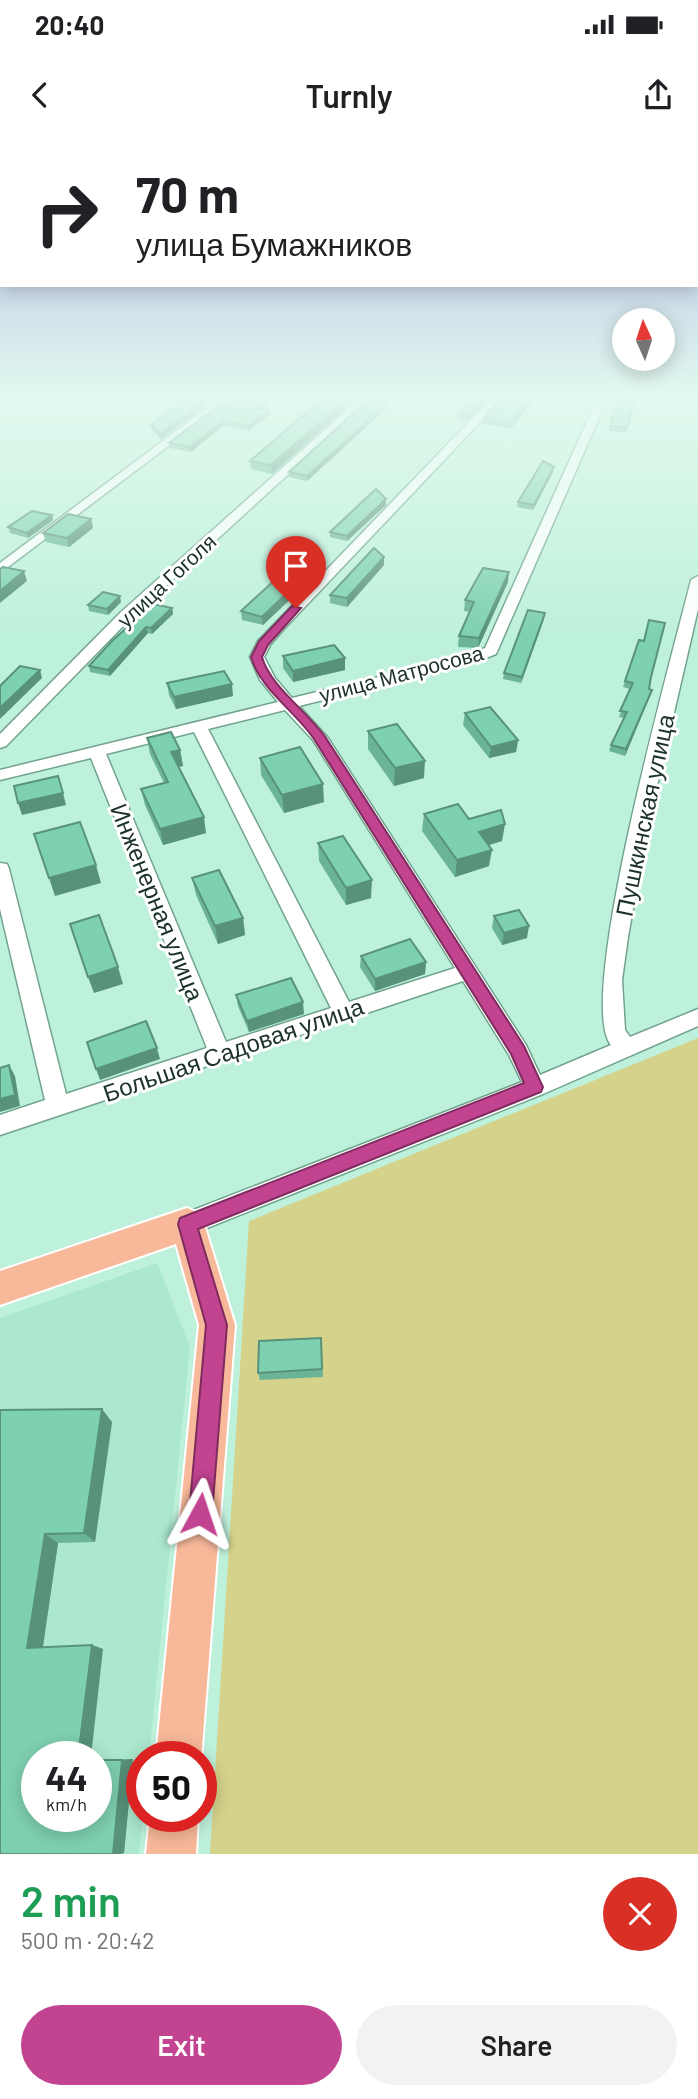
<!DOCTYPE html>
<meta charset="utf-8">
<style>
body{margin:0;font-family:Barlow,sans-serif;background:#f2f2f2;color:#202124;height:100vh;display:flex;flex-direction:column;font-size:26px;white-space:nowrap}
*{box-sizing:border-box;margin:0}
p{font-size:23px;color:#757577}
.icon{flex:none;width:38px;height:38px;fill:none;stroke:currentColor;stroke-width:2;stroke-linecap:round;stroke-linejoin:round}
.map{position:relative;height:1714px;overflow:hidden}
.details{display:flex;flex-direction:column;background:#fff;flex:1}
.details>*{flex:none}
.guide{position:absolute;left:0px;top:0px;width:698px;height:147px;box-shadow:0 4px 18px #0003;background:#fff;color:#202124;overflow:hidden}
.needle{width:46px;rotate:357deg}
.fabs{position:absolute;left:612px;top:168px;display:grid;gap:14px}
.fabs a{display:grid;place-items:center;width:63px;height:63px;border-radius:50%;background:#fff;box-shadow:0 4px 18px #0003;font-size:35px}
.speed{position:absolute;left:21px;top:1601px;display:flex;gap:14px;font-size:35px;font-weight:700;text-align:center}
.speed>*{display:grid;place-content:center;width:91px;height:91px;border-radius:50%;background:#fff;box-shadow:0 4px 18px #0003;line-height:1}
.speed small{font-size:18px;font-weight:400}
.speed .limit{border:10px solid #d22;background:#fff;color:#111}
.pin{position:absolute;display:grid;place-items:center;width:60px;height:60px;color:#fff;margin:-72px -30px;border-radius:50% 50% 50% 0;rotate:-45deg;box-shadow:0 0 7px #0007}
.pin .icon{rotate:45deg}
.me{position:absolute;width:77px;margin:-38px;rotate:5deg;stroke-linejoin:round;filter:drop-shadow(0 0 5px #0008)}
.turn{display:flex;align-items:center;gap:24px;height:147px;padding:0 21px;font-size:32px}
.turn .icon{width:91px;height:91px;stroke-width:2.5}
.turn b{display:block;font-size:49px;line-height:60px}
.round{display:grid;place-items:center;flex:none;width:74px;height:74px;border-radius:37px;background:#f2f2f2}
.overview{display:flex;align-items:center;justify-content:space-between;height:119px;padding:0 21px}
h1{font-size:42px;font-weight:600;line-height:52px;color:#1e9e55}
.primary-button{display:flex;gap:14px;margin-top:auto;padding:14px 21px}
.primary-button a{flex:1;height:80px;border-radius:42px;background:#c24390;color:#fff;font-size:28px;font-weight:600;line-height:80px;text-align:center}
.primary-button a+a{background:#f2f2f2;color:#202124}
.status{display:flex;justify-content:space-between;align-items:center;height:49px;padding:0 35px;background:#fff;direction:ltr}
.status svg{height:19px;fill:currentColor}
header{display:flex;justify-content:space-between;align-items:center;height:91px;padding:0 21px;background:#fff;font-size:32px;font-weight:600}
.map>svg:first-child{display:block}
.built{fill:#abe8ce;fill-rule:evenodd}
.green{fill:#d5d38b}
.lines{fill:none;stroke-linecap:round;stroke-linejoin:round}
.minor-casing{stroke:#72a38e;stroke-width:3}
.major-casing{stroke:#fff;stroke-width:4}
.minor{fill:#fff;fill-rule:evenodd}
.major{fill:#f8b99a;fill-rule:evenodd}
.wall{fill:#6cb497}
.shaded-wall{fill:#58927b}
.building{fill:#7ed1b0;stroke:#58927b;stroke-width:2}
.route{fill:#c24390;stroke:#7e2c5e;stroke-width:2}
.labels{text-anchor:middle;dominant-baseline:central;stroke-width:6;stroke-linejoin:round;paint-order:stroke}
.far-street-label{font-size:21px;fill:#1d3229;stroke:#fff}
.street-label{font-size:24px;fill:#1d3229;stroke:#fff}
</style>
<div class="status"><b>20:40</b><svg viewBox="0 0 49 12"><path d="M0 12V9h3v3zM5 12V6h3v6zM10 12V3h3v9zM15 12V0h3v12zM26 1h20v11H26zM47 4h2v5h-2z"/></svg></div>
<header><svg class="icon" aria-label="back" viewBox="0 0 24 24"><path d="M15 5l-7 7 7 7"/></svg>Turnly<svg class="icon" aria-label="share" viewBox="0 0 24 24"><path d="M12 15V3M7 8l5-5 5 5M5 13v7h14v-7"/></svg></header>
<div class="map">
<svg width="698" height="1714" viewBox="0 0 698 1714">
<rect width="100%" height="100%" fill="#bef1db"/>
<path class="built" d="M157 1123 190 1207 149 1617H142L143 1677 139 1714H0V1178ZM37 1617H96V1676H37Z"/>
<path class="green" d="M698 898V1714H210L249 1081Z"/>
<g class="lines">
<g class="minor-casing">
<g id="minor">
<path d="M224 255H236L0 433V423Z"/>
<path d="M364 255H375L131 478 6 606 0 608V594L121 472Z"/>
<path d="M495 255H506L282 491 270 505 264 517 275 538 292 558 466 516 485 508 599 255H609L496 514 476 522 299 566 328 598 526 905 540 935 611 905C574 861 674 510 691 440L698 436V469L647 689 628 797 622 840 625 890 630 897 698 869V886L543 954 187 1096 178 1092 174 1084 178 1076 522 942 509 915 463 841 0 995V975L45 960 0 769V723L7 724 9 729 66 954 207 908 91 618 0 640V630L278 562 260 540 250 517 258 501ZM285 570 313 600 455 828 349 862 208 589ZM194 592 331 868 226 902 106 614Z"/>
</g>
</g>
<g class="major-casing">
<g id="major">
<path d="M187 1068 199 1073 204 1084 235 1185 201 1620V1617H156L199 1185 176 1104 0 1165V1131Z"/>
<path d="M150 1676H198L196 1714H146Z"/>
</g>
</g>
<use href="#minor" class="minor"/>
<use href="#major" class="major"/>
</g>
<g class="wall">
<path d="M328 255H353V262L272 334 251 329 250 321Z"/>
<path d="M492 255 467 281 458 279V274L465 268H462L463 263Z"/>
<path d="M538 255 511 288 482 284 483 279Z"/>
<path d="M637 255 626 293 609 291 610 286Z"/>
<path d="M205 261V266L161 299 152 290 151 285Z"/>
<path d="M232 265 266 267 263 269 269 275 248 291 223 286 191 312 170 308 169 303Z"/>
<path d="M387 268 307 341 289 337V332Z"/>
<path d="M553 332 533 370 517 367 518 362Z"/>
<path d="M386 365 347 401 330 397V392Z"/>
<path d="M52 375 53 380 28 398 10 393 8 387Z"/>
<path d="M91 379 93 388 69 407 46 402 43 393Z"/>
<path d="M384 425 347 467 330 463V455Z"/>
<path d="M299 441 300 450 263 485 242 480 241 471Z"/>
<path d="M508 442 478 508 458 507 459 496 470 472 464 471 465 460Z"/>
<path d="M121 462 108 475 89 471 88 465Z"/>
<path d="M172 468 173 474 152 494 148 493 110 536 90 532 89 526Z"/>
<path d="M544 479 521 543 503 539 504 533Z"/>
<path d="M283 516 345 530 293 542 283 528Z"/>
<path d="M651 537 649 549 652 550 650 556 625 616 609 611 611 605 624 578 619 577 630 549 623 547 625 541Z"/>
<path d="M167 543 233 556 176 569 169 555Z"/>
<path d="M465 573 518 600 516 612 489 618 463 585Z"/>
<path d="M368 591 424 638 394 646 368 609Z"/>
<path d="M147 598 180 610 183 626 178 627 206 693 163 705 145 665 141 649 164 643 150 614Z"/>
<path d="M260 618 324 662 284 673 261 635Z"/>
<path d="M424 674 469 679 502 701 489 705V726L455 737 422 691Z"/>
<path d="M318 703 371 758 346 765 319 721Z"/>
<path d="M192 738 243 778 245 795 218 804 196 755Z"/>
<path d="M494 776 527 798 502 805 492 788Z"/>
<path d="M361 816 426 822 425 834 375 851 360 827Z"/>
<path d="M236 855 304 874 249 892 238 866Z"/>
<path d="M321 1198 323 1237 260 1240 258 1233Z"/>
<path d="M0 1270 112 1282 95 1402 58 1403 43 1507 92 1505 103 1509 37 1676 96 1620 133 1619 124 1713 121 1714H0Z"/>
</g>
<g class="shaded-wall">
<path d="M351 255H353V262L272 334 271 325Z"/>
<path d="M487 255H492L467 281V276Z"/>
<path d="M534 255H538L511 288V283Z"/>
<path d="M205 261V266L161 299 160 294Z"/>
<path d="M265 262 266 267 258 273 257 268Z"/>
<path d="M388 263 387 268 307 341V336Z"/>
<path d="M269 270V275L248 291V286Z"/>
<path d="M222 281 223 286 191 312 190 307Z"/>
<path d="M554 327 553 332 533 370 534 365Z"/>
<path d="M386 359V365L347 401V396Z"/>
<path d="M52 375 53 380 28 398 27 393Z"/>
<path d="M91 379 93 388 69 407 67 398Z"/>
<path d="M384 417V425L347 467V458Z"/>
<path d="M24 431 27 441 0 463V451Z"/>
<path d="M509 432 508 442 478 508 479 498Z"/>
<path d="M299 441 300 450 263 485 262 477Z"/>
<path d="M120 456 121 462 108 475 107 469Z"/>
<path d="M172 468 173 474 152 494 151 488Z"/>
<path d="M545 473 544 479 521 543 522 537Z"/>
<path d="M146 487 148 493 110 536 108 530Z"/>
<path d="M345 518V530L293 542V531Z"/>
<path d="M40 530 42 538 0 579V568Z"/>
<path d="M232 544 233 556 176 569 174 557Z"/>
<path d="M652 550 650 556 625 616 626 609Z"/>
<path d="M518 600 516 612 489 618 491 607Z"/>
<path d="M180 610 183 626 174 628 171 612Z"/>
<path d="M425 621 424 638 394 646 395 628Z"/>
<path d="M323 644 324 662 284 673 282 655Z"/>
<path d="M63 653 66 665 22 675 18 663Z"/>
<path d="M204 677 206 693 163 705 160 689Z"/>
<path d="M505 684 502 701 476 709 479 692Z"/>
<path d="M492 710 489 726 455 737 457 720Z"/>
<path d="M96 725 101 743 55 756 49 738Z"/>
<path d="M372 740 371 758 346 765V748Z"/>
<path d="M243 778 245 795 218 804 215 786Z"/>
<path d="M529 786 527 798 502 805 504 793Z"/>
<path d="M426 822 425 834 375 851V839Z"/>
<path d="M118 827 123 844 94 853 88 837Z"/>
<path d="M303 862 304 874 249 892 247 881Z"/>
<path d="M157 908 160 919 100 940 96 929Z"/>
<path d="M9 925 15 936 20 966 0 972V959Z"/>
<path d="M102 1269 112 1282 95 1402 84 1393Z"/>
<path d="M45 1394 58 1403 42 1512 27 1508Z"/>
<path d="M92 1505 103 1509 91 1617H78Z"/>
<path d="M133 1619 124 1713 121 1714H113L122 1620Z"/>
</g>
<g class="building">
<path d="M328 255H351L271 325 250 321 305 274Z"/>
<path d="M470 255H487L467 276 458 274 470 264 463 263Z"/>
<path d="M504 255H534L511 283 483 279Z"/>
<path d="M619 255H636L627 288 610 286Z"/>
<path d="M186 258 205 261 160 294 151 285Z"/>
<path d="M240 258 265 262 257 268 269 270 248 286 222 281 190 307 169 303 222 263 232 265Z"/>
<path d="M369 259 388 263 307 336 289 332Z"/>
<path d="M543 321 554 327 534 365 518 362Z"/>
<path d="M376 349 386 359 347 396 330 392Z"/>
<path d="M32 371 52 375 27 393 8 387Z"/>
<path d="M68 374 91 379 67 398 43 393Z"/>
<path d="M374 408 384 417 347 458 330 455Z"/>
<path d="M3 427 24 431 0 451V429Z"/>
<path d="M483 428 509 432 479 498 459 496 474 462 465 460Z"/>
<path d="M279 436 299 441 262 477 241 471Z"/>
<path d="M103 452 120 456 107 469 88 465Z"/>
<path d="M153 464 172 468 151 488 146 487 108 530 89 526 112 501Z"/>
<path d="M528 470 545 473 522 537 504 533Z"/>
<path d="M649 480 665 483 651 537 649 549 652 550 626 609 611 605 627 572 620 571 633 543 625 541 639 500 644 501Z"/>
<path d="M334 505 345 518 293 531 283 516Z"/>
<path d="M20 526 40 530 0 568V546Z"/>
<path d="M224 531 232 544 174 557 167 543Z"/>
<path d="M490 567 518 600 491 607 465 573Z"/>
<path d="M397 584 425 621 395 628 368 591Z"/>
<path d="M171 592 180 610 171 612 204 677 160 689 141 649 168 642 147 598Z"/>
<path d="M300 607 323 644 282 655 260 618Z"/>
<path d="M58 636 63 653 18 663 14 646Z"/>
<path d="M458 664 469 679 501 670 505 684 479 692 492 710 457 720 424 674Z"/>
<path d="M80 682 96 725 49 738 34 694Z"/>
<path d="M343 696 372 740 346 748 318 703Z"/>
<path d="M219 730 243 778 215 786 192 738Z"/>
<path d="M519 770 529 786 504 793 494 776Z"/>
<path d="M99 775 118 827 88 837 70 784Z"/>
<path d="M410 799 426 822 375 839 361 816Z"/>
<path d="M291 838 303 862 247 881 236 855Z"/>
<path d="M146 881 157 908 96 929 87 902Z"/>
<path d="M9 925 15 955 0 959V928Z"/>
<path d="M321 1198 322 1229 258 1233 259 1201Z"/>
<path d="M102 1269 84 1393 45 1394 27 1508 92 1505 78 1617H37V1676H96V1620H122L113 1714H0V1270Z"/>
</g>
<linearGradient id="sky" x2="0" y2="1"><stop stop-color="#afb3e1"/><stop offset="0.52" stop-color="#e2f9ef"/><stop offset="1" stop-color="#e2f9ef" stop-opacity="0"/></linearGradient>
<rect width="698" height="495" fill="url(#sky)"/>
<path class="route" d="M292 466 301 468 268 505 262 517C270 546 308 572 326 598L524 906 543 947 541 952 198 1089 227 1185 212 1374 209 1382 200 1386 192 1382 189 1374 206 1185 178 1084 180 1078 524 943 511 914 314 599C295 571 260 549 251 517L259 501Z"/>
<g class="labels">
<g class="far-street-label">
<text transform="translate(166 440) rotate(-43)">улица Гоголя</text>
<text transform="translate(401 533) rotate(-15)">улица Матросова</text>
</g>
<g class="street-label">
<text transform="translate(644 675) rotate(-78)">Пушкинская улица</text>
<text transform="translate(158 762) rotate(68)">Инженерная улица</text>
<text transform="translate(233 909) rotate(-19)">Большая Садовая улица</text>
</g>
</g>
</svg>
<div class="fabs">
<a><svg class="needle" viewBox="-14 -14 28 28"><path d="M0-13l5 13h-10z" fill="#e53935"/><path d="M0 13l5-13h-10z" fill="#757577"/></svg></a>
</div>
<div class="speed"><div>44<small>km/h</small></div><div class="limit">50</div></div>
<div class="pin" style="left:296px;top:468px;background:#d93025"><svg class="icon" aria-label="arrive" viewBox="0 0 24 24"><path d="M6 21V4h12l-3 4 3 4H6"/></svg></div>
<svg class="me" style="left:200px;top:1374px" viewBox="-20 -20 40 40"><path d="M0-17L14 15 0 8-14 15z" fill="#c24390" stroke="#fff" stroke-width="4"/></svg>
<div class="guide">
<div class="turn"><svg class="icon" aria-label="right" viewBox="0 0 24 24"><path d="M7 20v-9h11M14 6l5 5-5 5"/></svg><div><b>70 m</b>улица Бумажников</div></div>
</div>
</div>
<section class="details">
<div class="overview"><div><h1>2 min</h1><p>500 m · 20:42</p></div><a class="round" style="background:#d93025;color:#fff"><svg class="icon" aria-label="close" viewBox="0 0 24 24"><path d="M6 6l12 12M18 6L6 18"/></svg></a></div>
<div class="primary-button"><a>Exit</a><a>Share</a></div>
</section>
